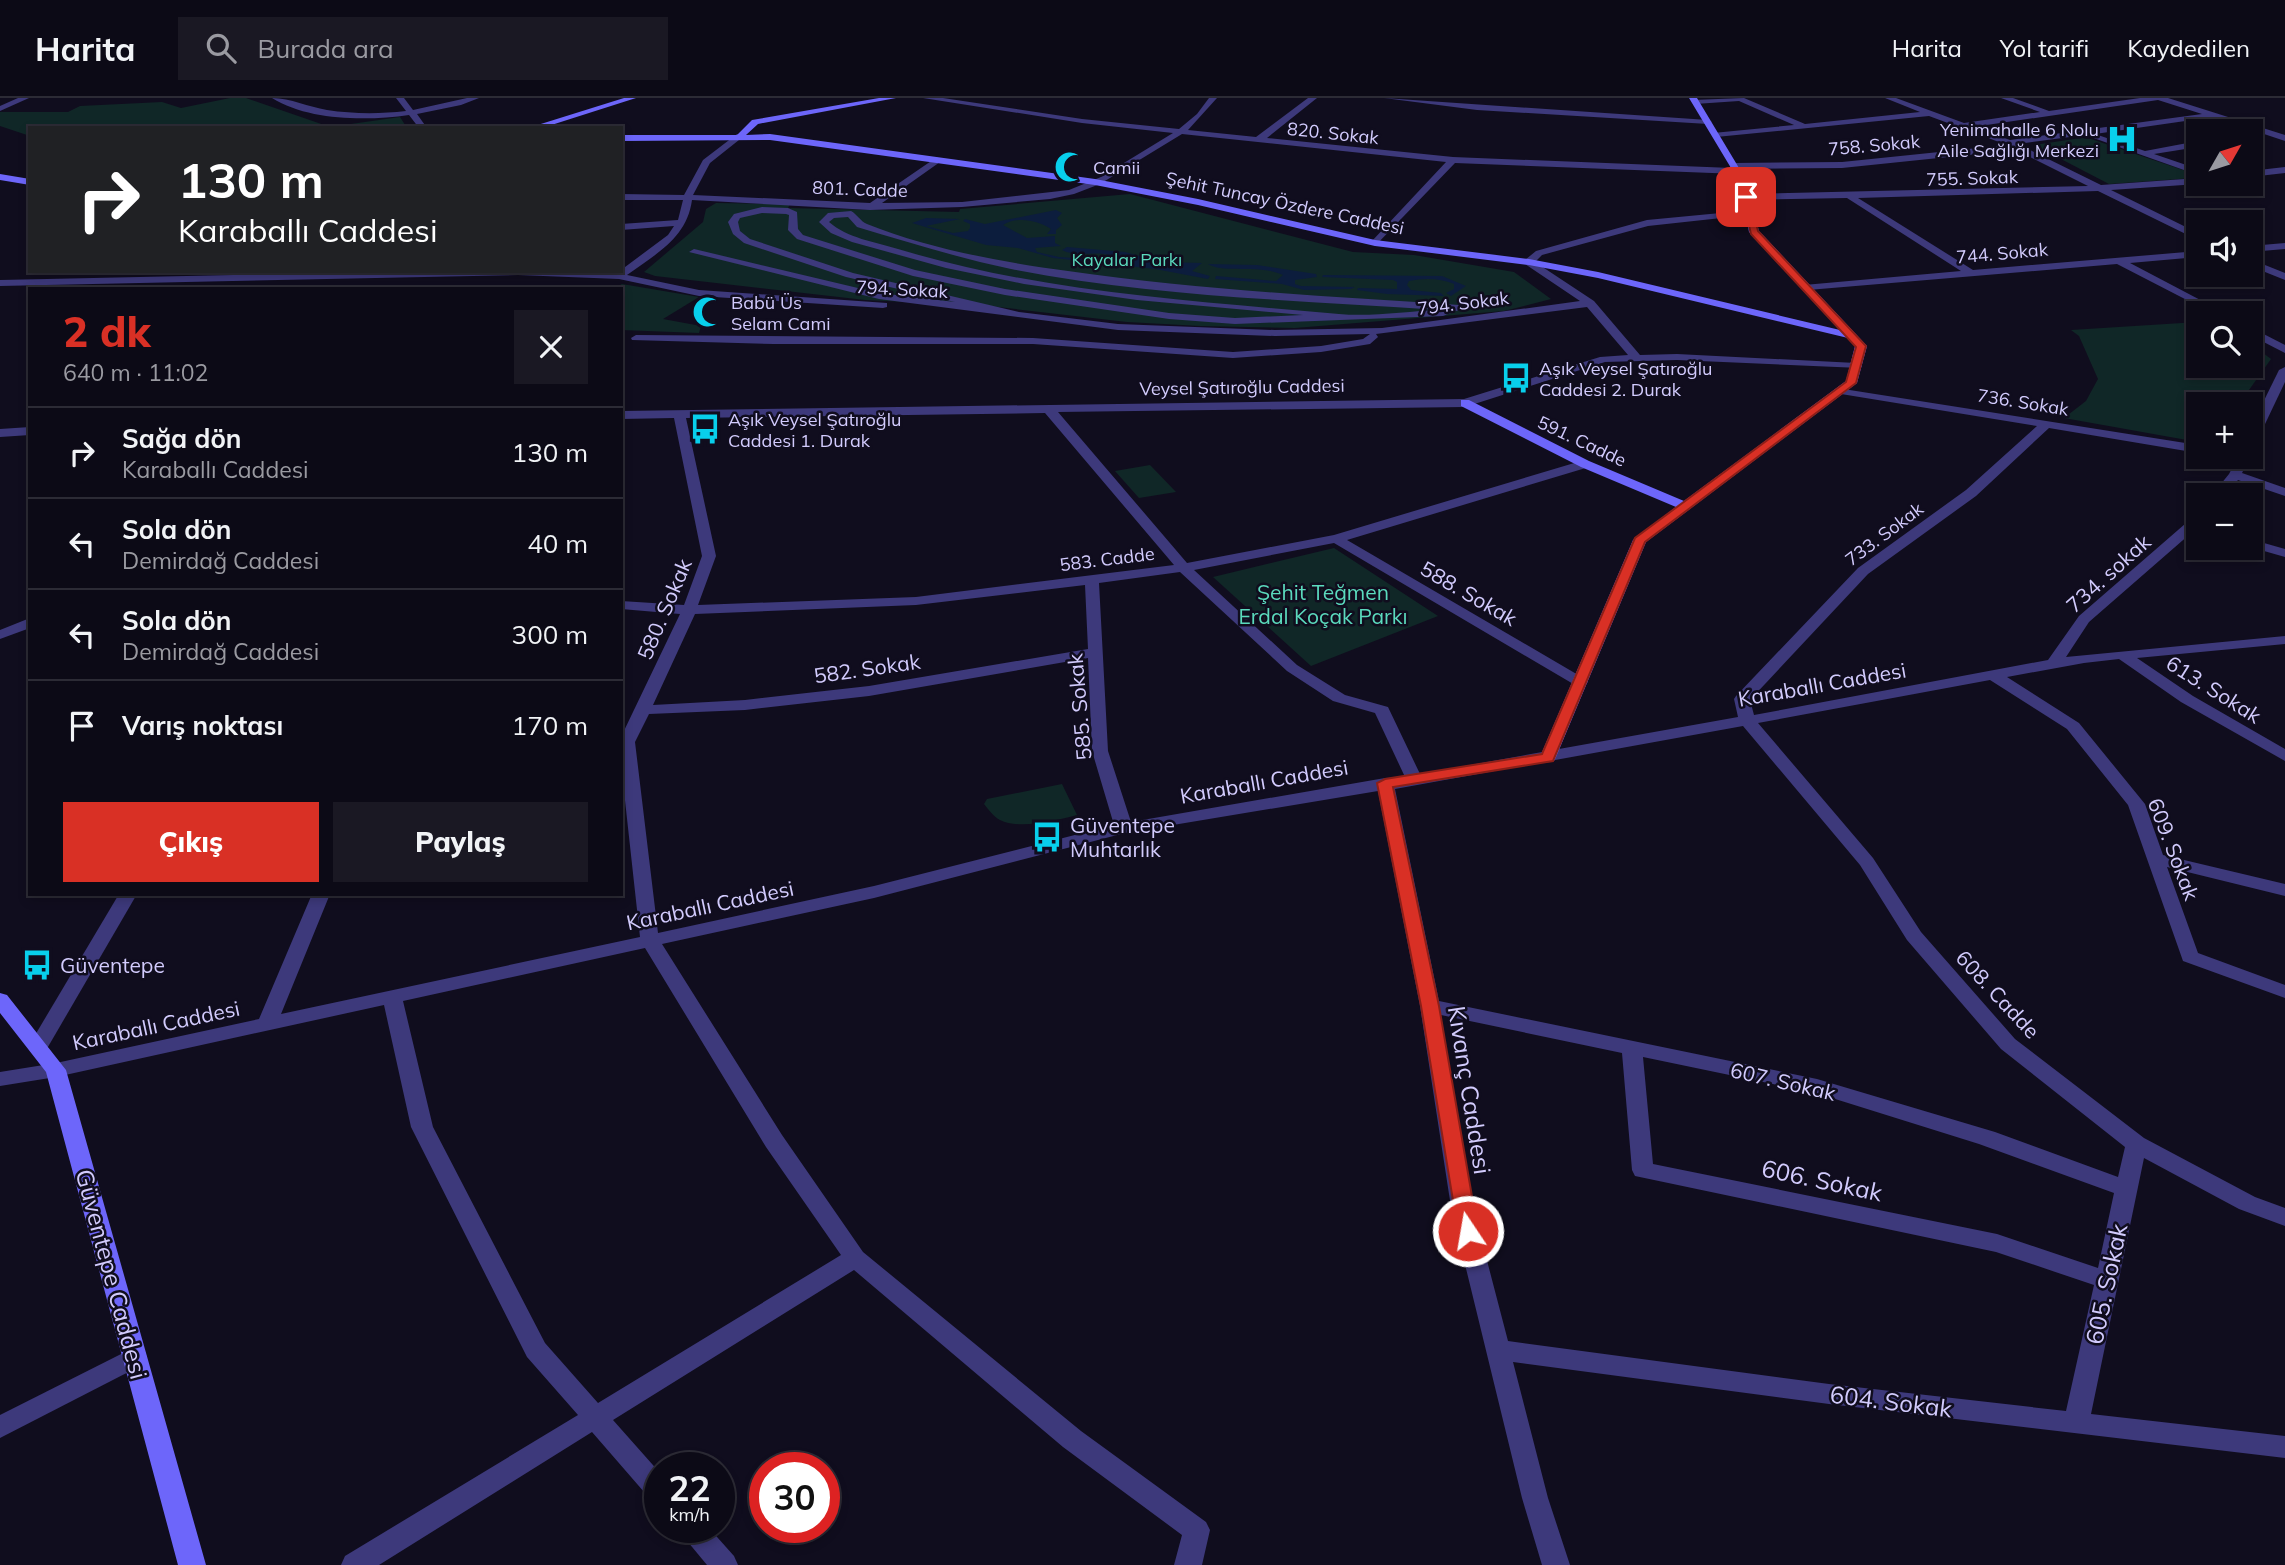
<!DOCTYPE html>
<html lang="tr">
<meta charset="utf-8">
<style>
body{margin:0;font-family:Mulish,sans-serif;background:#1a1823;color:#f1f3f6;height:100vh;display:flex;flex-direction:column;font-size:26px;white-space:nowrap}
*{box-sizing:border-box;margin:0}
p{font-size:23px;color:#9a9aa1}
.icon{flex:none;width:38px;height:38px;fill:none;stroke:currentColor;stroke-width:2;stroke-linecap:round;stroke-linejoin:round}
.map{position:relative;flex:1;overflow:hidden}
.details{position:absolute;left:28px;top:189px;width:595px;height:609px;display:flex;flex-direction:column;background:#0c0a16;border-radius:0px;box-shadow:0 4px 10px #0003,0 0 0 2px #2c2b35}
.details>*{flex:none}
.top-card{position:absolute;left:28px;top:28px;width:595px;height:147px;border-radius:0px;box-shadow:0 4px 10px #0003,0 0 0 2px #2c2b35;background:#202124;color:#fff;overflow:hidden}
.needle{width:46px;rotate:51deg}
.tools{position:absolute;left:2186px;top:21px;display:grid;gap:14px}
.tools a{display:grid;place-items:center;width:77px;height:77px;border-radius:0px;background:#0c0a16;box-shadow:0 4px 10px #0003,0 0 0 2px #2c2b35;font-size:35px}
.speed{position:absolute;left:644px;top:1354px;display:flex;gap:14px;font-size:35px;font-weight:700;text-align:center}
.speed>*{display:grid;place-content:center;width:91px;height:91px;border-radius:50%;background:#0c0a16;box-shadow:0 4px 10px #0003,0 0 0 2px #2c2b35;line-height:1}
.speed small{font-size:18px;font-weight:400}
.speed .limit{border:10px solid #d22;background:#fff;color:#111}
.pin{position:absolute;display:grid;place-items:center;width:60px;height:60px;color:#fff;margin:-30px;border-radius:14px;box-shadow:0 4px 10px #0006}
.me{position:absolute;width:77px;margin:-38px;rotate:348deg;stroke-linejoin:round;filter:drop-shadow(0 0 5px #0008)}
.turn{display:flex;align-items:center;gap:24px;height:147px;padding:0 35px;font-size:32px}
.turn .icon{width:91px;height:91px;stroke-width:2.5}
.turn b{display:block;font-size:49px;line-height:60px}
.round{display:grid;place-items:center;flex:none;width:74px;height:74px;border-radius:0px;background:#1a1823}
.summary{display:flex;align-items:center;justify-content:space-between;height:119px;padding:0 35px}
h1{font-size:42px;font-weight:800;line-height:52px;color:#d93025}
.cta{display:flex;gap:14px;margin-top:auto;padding:14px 35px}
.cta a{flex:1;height:80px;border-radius:0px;background:#d93025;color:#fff;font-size:28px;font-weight:800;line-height:80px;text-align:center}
.cta a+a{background:#1a1823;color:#f1f3f6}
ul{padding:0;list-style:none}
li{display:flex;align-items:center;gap:21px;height:91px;padding:0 35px;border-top:2px solid #2c2b35}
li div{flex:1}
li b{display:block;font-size:26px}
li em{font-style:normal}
header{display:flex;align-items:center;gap:42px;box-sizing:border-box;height:98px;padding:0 35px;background:#0c0a16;border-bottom:2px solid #2c2b35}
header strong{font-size:33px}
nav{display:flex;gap:38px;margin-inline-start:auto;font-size:24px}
.search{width:490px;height:63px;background:#1a1823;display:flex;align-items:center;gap:18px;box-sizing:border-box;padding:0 24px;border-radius:0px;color:#9a9aa1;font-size:26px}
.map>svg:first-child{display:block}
.green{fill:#102727}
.water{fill:#0c1d3d}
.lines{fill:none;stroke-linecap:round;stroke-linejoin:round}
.street{fill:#3d397b;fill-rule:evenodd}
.secondary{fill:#6d66fa;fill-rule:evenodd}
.route{fill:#d93025;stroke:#8d1f18;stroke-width:2}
.labels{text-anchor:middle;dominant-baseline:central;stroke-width:5;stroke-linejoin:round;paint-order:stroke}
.far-poi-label{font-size:18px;fill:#d2cbfd;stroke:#100d1e;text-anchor:start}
.far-street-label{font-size:18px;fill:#d2cbfd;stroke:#100d1e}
.far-park-label{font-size:18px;fill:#5bdabd;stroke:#100d1e}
.street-label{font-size:21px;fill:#d2cbfd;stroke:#100d1e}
.park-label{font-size:21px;fill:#5bdabd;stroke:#100d1e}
.poi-label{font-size:21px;fill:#d2cbfd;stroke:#100d1e;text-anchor:start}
.near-street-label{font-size:24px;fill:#d2cbfd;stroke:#100d1e}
</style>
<header>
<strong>Harita</strong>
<div class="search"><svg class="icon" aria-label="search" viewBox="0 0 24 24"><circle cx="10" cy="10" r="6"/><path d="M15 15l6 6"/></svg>Burada ara</div>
<nav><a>Harita</a><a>Yol tarifi</a><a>Kaydedilen</a></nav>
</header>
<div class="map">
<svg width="2285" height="1467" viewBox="0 0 2285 1467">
<rect width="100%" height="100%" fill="#100d1e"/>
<g class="green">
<path d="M230 0H246L330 29 400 19 407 30H30V38L0 28V14H68L80 8 162 4 181 10Z"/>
<path d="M2081 40 2091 41 2195 76 2193 80 2109 86 2034 47Z"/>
<path d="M1130 96 1353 154 1414 157 1514 174 1551 201 1504 213 1295 230 1200 228 1127 224 989 208 865 202 655 178 644 174 703 124 706 111 716 105 790 106 788 110 959 114 960 111Z"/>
<path d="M622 186 699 199 663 221 701 228 699 235 621 232V191H613Z"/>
<path d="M2198 224V268H2250L2251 246 2271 261 2239 306H2198V344L2064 320 2086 303 2098 281 2079 238 2071 232Z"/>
<path d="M1150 367 1176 394 1139 400 1115 373Z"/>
<path d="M1334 450 1438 518 1311 568 1213 479Z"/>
<path d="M1062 686 1077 717C1057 722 1020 732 1000 722 994 719 988 711 984 706L987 701Z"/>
</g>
<g class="water">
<path d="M1056 112 1062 115 1057 120 1062 127 1056 132V136H1047L1051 131C1037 122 1018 118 1003 127L1027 140 1055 138V145L1061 148 1035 150 1037 154 1059 159 1105 162 1112 158C1096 152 1076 160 1062 152L1067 149 1125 154 1162 164 1202 165 1192 173 1210 178 1208 181 1155 171 1053 160 1018 150 986 147 912 125 926 120 960 121 926 128 953 135 968 133 970 130V126L963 123 965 121 985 126Z"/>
<path d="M1208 166 1257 167 1316 176 1317 179 1295 182V186L1301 188 1355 189 1351 191 1304 192 1282 186 1215 181 1216 178 1276 183 1283 177C1260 166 1224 176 1208 166Z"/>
<path d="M1323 177 1442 178 1466 188 1451 198 1446 195 1454 191V186C1440 180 1424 180 1409 183L1407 187 1411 192 1441 195 1444 198 1387 196 1357 192 1358 190 1397 191V184L1393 182 1322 179Z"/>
</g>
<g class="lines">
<g class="street">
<path d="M18 0H29L0 13V8Z"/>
<path d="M272 0C291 0 308 9 327 12 353 16 380 16 406 13L396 0H404L413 12 467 0H479L461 7 417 16 427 30H419L409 17C367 23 309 23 272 0Z"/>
<path d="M923 0H943L1082 21 1179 31 1197 16 1209 0H1217L1188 32 1256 39 1308 0H1317L1267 40 1453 59 1732 70 1730 68 1734 65 1842 64 2007 47 1929 18 1716 39 1713 35 1794 27 1739 3 1695 6 1692 2 1744 0 1805 26 1920 14 1885 0H1896L1964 25 2040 14 2001 0H2013L2049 13 2140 0H2168L2285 37V43L2213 19 2095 36 2145 53 2198 43V49L2154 56 2198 71V77L2085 37 2018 46 2101 87 2198 80V86L2111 92 2198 135V142L2098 93 1858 100 1973 172 2198 153V159L2130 165 2225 215H2212L2117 166 1808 192 1804 191V187L1961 173 1847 100 1746 102 1741 99 1746 96 2088 88 2016 52 1842 70 1739 71 1742 73 1738 76 1455 65 1375 148 1370 145 1372 143 1446 64 1182 36 1100 86 1074 96 1050 101 962 109 870 112 692 102C687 140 656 156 627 177L699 192 887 205V209L883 210 699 198 619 181 518 177 0 188V182L410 173 617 175 668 137 674 128 621 132V126L678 122 683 102H621V96L684 97 703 62 737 36 744 38 710 65 693 97 870 105 937 59 940 64 882 105 962 104 1069 92 1101 79 1173 35 1082 25ZM2158 2 2202 16 2010 42 1973 29Z"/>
<path d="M1384 0 1708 22 1712 24 1708 26 1477 12Z"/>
<path d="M2285 69V75L2250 79V73Z"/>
<path d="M762 109 788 110 797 114 798 131 803 137 915 172 1005 191 1169 215 1235 220 1303 217 1137 202 1024 186 946 170 852 144 831 135 819 124 828 115 851 113C857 116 860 123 867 126 929 151 1002 164 1068 173 1198 192 1328 198 1459 207L1464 210 1443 218 1235 226 1169 221 1005 197 913 178 797 141 788 132 789 117 786 116 762 115 740 120 738 124 740 133 750 141 853 175 1019 214 1118 226 1275 232 1382 230 1580 203 1525 166V162L1536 153 1647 122 1752 112V116L1749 117 1648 128 1542 157 1535 164 1594 203 1640 257 1677 256 1856 265 1862 268 1860 270 1677 262 1605 264 1465 309 1058 314 1187 465 1334 437 1581 363H1589V369L1347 442 1585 581 1588 584 1585 587H1575L1334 445 1194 472 1297 567 1345 597 1388 609 1420 676 1738 619 1734 601 1736 598 1858 470 1966 392 2037 328 1841 296 1835 292 1837 290 2198 347V355L2049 330 1976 398 1868 476 1750 602 1754 617 2048 562 2079 518 2193 419 2198 418V429L2089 524 2066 559 2285 538V546L2137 560 2193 598 2285 651V663L2181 604 2119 561 2084 565 2007 579 2079 625 2145 706 2163 757 2285 786V798L2167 769 2198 855 2285 887V900L2183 863 2128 707 2067 631 1990 582 1758 625 1873 760 1921 834 2015 941 2144 1040 2255 1099 2285 1110V1128L2239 1111 2144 1060 2091 1316 2285 1338V1360L1829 1306 1513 1264 1548 1400 1570 1467H1542L1522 1400 1451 1109 1420 908 1378 693 1125 735 874 800 662 846 782 1037 863 1154 1081 1333 1206 1424 1210 1432 1202 1467H1174L1182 1437 1063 1349 854 1172 613 1322 660 1375V1405L651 1402 592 1334 379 1467H341L345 1458 578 1317 527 1259 411 1029 384 907 56 979 0 988V974L56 965 259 921 312 796H330L281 916 640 839 621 666V639L680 516 621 511V503L684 507 702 458 674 320 621 321V313L1464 301 1600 259 1628 257 1587 209 1376 236 1378 239 1370 246 1321 254 1233 260 1033 246H774L632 242 631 240 636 237 1033 240 1233 254 1321 248 1363 241 1370 236 1275 238 1118 232 879 201 689 154 694 151 879 195 955 204 846 179 744 145 733 136 728 124 734 116ZM848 119 857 129C908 144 958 160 1011 171 1152 199 1297 202 1440 212 1407 213 1372 219 1339 216 1192 203 1040 194 898 151 875 144 847 140 829 124L834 120ZM1045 315 1174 467 916 499 698 507 716 458 686 320ZM1180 474 1287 573 1333 603 1375 615 1405 679 1385 680 1131 724 1108 653 1099 485ZM1085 487 1088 551 869 588 745 602 653 607 695 516 916 507ZM1088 560 1092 653 1114 727 874 788 658 835 635 644 649 616 745 612 869 598ZM1743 628 1860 767 1907 842 2001 951 2125 1049 2118 1079 1995 1034 1817 981 1439 903 1395 691ZM645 850 766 1049 841 1157 598 1305 545 1245 433 1029 403 903ZM1441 917 1622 955 1632 1072 1635 1078 1996 1154 2094 1187 2066 1313 1829 1286 1508 1243 1473 1109ZM1643 959 1816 995 1979 1046 2114 1095 2098 1170 1997 1136 1653 1066Z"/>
<path d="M2285 145V151L2250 154V148Z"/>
<path d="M2250 161 2285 175V182L2250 168Z"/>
<path d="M2250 229 2285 247V255L2250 237Z"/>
<path d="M2285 269V284L2256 345 2250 349V331L2279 272Z"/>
<path d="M30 329V337L0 339V331Z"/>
<path d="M2238 359H2250L2242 375 2285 390V398L2238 382 2225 397H2212L2229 376Z"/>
<path d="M2250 441 2285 451V459L2250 449Z"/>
<path d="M30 520V530L0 541V532Z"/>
<path d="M119 796H137L45 954H31L28 949Z"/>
<path d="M135 1249 144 1252 147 1259 144 1266 0 1340V1317Z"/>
<path d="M679 1430H709L734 1458 738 1467H707L683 1438Z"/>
</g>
<g class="secondary">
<path d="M624 0H636L542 30H528Z"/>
<path d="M879 0H896L758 26 746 37 770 36 1095 81 1198 101 1375 142 1529 161 1598 174 1840 232 1749 134 1737 80 1689 0H1697L1745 80 1759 133 1867 248 1857 285 1646 444 1556 659 1554 663H1542L1540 659 1633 442 1676 409 1581 369 1461 308V302H1469L1589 363 1684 403 1846 283 1855 248 1848 240 1598 180 1529 167 1375 148 1198 107 1095 87 770 42 621 43V37H737L752 22Z"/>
<path d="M0 76 30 81V87L0 82Z"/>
<path d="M0 895 7 897 66 972 206 1467H178L46 974 0 915Z"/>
</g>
</g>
<path class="route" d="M1746 97 1750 99 1758 133 1866 248 1856 285 1645 444 1553 663 1393 689 1439 908 1478 1133 1475 1138 1468 1141 1461 1138 1458 1133 1421 908 1377 685 1385 681 1542 656 1635 440 1846 284 1856 249 1751 136 1742 99Z"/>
<defs>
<g id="hospital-bare" transform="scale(2.415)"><path d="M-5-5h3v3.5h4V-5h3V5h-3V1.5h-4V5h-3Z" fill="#08cfec" stroke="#100d1e" stroke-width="2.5" paint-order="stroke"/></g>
<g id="mosque-bare" transform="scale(2.415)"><path d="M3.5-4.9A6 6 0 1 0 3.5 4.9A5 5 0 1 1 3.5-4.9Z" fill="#08cfec" stroke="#100d1e" stroke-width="2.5" paint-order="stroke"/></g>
<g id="bus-bare" transform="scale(2.415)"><path d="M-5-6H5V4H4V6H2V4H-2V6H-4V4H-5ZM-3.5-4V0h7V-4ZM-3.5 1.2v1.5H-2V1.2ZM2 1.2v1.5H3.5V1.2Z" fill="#08cfec" stroke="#100d1e" stroke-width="2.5" paint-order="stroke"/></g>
</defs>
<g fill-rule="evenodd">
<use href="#hospital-bare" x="2122" y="41"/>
<use href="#mosque-bare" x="1070" y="69"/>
<use href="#mosque-bare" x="708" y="214"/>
<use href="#bus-bare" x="1516" y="280"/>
<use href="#bus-bare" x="705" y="331"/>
<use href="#bus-bare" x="1047" y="739"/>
<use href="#bus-bare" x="37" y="867"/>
</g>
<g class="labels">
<g class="far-poi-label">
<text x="2099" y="31" text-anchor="end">Yenimahalle 6 Nolu<tspan x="2099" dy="21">Aile Sağlığı Merkezi</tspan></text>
<text x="1093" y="69">Camii</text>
<text x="731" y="204">Babü Üs<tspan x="731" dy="21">Selam Cami</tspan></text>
<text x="1539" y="270">Aşık Veysel Şatıroğlu<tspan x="1539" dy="21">Caddesi 2. Durak</tspan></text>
<text x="728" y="321">Aşık Veysel Şatıroğlu<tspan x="728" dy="21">Caddesi 1. Durak</tspan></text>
</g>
<g class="far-street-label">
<text transform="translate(1333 35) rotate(6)">820. Sokak</text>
<text transform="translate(1874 47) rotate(-5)">758. Sokak</text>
<text transform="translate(1972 80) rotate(-2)">755. Sokak</text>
<text transform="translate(860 91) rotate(2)">801. Cadde</text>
<text transform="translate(1285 105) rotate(12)">Şehit Tuncay Özdere Caddesi</text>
<text transform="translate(2002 155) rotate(-5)">744. Sokak</text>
<text transform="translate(902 191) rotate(3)">794. Sokak</text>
<text transform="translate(1463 205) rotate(-7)">794. Sokak</text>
<text transform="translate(1242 289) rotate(-1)">Veysel Şatıroğlu Caddesi</text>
<text transform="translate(2023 304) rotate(9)">736. Sokak</text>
<text transform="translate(1582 343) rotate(25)">591. Cadde</text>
<text transform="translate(1884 436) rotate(-37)">733. Sokak</text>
<text transform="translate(1107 461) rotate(-7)">583. Cadde</text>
</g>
<g class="far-park-label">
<text x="1127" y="161">Kayalar Parkı</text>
</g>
<g class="street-label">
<text transform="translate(2108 475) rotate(-42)">734. sokak</text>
<text transform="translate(1469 495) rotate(30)">588. Sokak</text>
<text transform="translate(664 511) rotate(-67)">580. Sokak</text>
<text transform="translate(867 570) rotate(-8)">582. Sokak</text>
<text transform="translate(1822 586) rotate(-10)">Karaballı Caddesi</text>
<text transform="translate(2214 591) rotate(32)">613. Sokak</text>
<text transform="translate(1079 609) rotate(-95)">585. Sokak</text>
<text transform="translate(1264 683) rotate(-10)">Karaballı Caddesi</text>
<text transform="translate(2174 751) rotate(69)">609. Sokak</text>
<text transform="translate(710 807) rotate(-12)">Karaballı Caddesi</text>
<text transform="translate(1998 896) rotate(47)">608. Cadde</text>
<text transform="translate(156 927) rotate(-12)">Karaballı Caddesi</text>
<text transform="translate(1783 983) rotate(13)">607. Sokak</text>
</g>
<g class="park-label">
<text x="1323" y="494">Şehit Teğmen<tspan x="1323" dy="24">Erdal Koçak Parkı</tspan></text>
</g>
<g class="poi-label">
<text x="1070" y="727">Güventepe<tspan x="1070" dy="24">Muhtarlık</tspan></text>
<text x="60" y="867">Güventepe</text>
</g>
<g class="near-street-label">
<text transform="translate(1470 992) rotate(81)">Kıvanç Caddesi</text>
<text transform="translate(1822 1082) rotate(12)">606. Sokak</text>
<text transform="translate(112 1176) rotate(75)">Güventepe Caddesi</text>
<text transform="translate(2106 1186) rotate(-78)">605. Sokak</text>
<text transform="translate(1891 1303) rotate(7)">604. Sokak</text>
</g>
</g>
</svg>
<div class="tools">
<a><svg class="needle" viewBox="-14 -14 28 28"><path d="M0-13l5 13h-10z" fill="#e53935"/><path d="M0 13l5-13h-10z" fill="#9a9aa1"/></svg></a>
<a><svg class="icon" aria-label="sound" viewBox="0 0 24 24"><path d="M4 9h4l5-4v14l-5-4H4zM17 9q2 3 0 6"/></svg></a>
<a><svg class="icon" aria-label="search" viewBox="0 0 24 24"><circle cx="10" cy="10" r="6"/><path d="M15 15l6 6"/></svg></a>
<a>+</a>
<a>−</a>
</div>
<div class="speed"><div>22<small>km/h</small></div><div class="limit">30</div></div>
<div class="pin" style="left:1746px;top:99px;background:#d93025"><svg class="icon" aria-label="arrive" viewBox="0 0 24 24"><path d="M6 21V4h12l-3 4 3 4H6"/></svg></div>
<svg class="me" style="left:1468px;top:1133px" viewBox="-20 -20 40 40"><circle r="17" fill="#d93025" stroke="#fff" stroke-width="3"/><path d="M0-11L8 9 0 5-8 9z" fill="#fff"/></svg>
<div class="top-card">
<div class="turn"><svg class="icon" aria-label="right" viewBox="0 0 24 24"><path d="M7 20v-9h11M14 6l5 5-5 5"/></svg><div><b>130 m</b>Karaballı Caddesi</div></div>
</div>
<section class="details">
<div class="summary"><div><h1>2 dk</h1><p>640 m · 11:02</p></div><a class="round"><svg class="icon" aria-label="close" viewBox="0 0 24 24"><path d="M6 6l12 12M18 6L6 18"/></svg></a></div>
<ul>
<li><svg class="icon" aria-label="right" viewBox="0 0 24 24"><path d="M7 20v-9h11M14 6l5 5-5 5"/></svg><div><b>Sağa dön</b><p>Karaballı Caddesi</p></div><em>130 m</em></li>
<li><svg class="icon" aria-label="left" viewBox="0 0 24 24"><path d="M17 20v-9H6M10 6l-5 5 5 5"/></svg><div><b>Sola dön</b><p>Demirdağ Caddesi</p></div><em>40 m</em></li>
<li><svg class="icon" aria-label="left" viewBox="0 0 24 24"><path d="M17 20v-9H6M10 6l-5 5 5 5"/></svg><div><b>Sola dön</b><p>Demirdağ Caddesi</p></div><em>300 m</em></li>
<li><svg class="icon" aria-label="arrive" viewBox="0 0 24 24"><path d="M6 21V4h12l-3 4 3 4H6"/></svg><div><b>Varış noktası</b></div><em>170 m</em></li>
</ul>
<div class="cta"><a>Çıkış</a><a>Paylaş</a></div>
</section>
</div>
